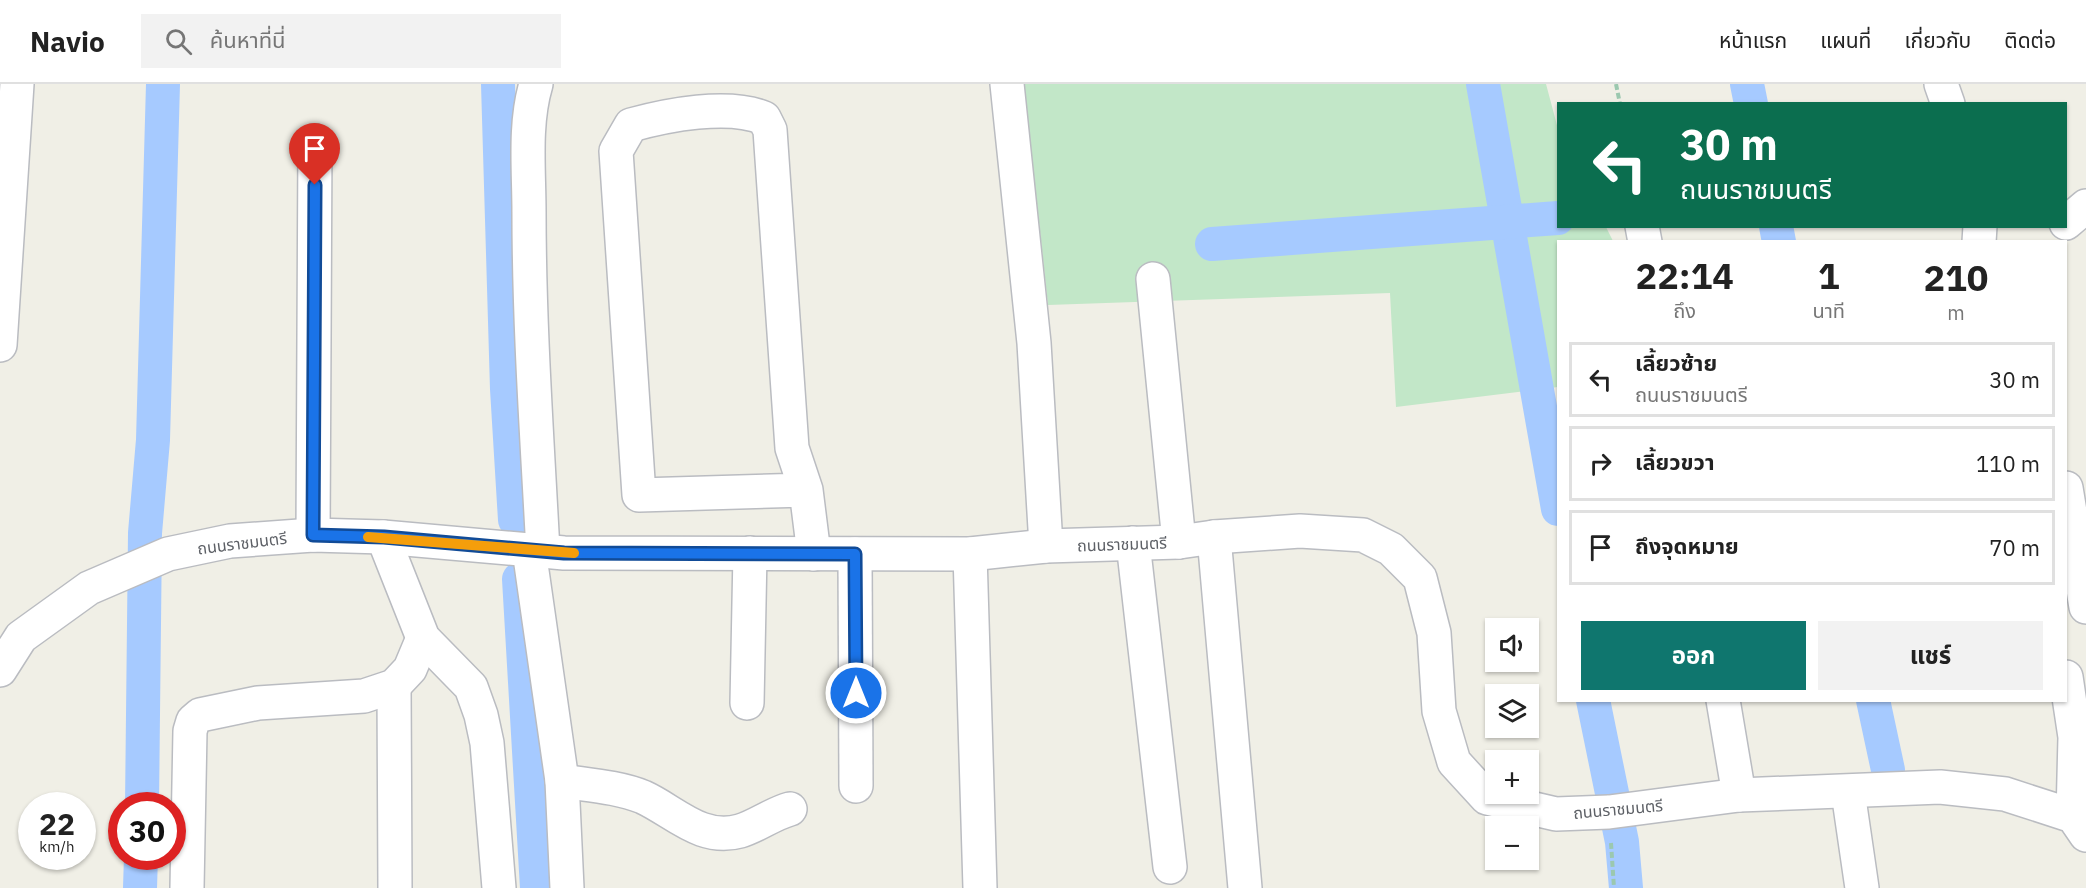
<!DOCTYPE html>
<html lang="th">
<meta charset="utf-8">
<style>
body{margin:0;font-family:"IBM Plex Sans","Noto Sans Thai",sans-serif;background:#f2f2f2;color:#222;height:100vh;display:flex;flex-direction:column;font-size:22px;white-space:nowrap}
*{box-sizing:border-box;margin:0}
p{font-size:20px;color:#767676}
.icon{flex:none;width:33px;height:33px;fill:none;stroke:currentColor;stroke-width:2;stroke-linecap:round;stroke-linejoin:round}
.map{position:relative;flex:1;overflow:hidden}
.sheet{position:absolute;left:1557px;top:156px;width:510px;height:462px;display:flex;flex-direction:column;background:#fff;border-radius:0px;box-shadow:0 2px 4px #0004}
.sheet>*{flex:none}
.banner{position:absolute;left:1557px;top:18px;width:510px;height:126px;border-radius:0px;box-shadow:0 2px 4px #0004;background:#0b6e4f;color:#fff;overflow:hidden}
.fabs{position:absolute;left:1485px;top:534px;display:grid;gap:12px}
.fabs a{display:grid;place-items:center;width:54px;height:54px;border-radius:0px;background:#fff;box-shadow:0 2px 4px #0004;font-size:30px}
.speed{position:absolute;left:18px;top:708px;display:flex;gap:12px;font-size:30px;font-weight:700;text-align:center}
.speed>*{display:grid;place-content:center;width:78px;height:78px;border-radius:50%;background:#fff;box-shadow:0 2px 4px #0004;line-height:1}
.speed small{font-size:15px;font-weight:400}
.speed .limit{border:9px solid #d22;background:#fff;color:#111}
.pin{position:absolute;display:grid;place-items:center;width:51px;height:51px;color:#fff;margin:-62px -26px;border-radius:50% 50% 50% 0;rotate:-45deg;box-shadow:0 0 6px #0007}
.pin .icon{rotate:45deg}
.me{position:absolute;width:66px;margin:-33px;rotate:0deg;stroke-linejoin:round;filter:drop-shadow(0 0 4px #0008)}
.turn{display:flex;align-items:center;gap:21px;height:126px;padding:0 24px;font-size:27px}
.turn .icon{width:78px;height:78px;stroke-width:2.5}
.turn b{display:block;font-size:42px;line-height:51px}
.eta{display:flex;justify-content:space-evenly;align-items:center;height:102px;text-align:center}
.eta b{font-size:36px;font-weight:700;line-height:42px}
.button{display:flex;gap:12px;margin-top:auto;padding:12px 24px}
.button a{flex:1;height:69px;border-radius:0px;background:#0f766e;color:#fff;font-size:24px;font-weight:700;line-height:69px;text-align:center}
.button a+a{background:#f2f2f2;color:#222}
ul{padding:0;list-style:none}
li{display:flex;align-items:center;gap:18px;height:75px;margin:0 12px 9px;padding:0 12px;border:3px solid #e0e0e0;border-radius:0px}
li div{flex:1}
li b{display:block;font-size:22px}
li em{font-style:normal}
header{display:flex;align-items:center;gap:36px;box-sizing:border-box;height:84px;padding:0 30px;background:#fff;border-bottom:2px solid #e0e0e0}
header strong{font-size:28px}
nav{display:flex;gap:33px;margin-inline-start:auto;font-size:21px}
.search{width:420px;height:54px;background:#f2f2f2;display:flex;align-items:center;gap:15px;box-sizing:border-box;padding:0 21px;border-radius:0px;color:#767676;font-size:22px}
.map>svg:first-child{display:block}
.green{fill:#c2e7c8}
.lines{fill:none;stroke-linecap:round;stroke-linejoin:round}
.canal{stroke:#a6caff;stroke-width:34}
.minor-casing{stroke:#babcc1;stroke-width:36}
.path{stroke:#9bc8af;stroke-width:4;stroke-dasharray:6 3;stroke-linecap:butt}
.minor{stroke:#fff;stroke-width:33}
.route-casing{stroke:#114b97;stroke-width:15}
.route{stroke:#1a73e8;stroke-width:10}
.slow{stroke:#f59e0b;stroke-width:10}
.labels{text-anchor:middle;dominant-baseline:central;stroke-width:5;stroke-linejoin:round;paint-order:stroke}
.street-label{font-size:16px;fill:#5d6066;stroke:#fff}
</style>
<header>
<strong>Navio</strong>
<div class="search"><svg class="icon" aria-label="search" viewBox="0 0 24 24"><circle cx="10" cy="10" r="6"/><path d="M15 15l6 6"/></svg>ค้นหาที่นี่</div>
<nav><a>หน้าแรก</a><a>แผนที่</a><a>เกี่ยวกับ</a><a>ติดต่อ</a></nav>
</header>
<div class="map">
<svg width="2086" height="804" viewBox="0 0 2086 804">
<rect width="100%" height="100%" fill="#f0efe6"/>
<path class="green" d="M1024 0H1546L1558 45V142L1606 143 1613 157 1558 158V303L1396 323 1390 209 1048 221Z"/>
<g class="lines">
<g class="canal">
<path d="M498 0 507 305 515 436"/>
<path d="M1483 0 1558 425"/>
<path d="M1747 0 1751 20"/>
<path d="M1776 142 1779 158"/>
<path d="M1212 160 1558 134"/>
<path d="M519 495 537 804"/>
<path d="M1593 616 1622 758 1626 804"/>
<path d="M1873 616 1888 686"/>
<path d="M142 722 145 449 153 356 163 0"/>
<path d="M140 804 141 772"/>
</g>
<g class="minor-casing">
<g id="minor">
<path d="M536 0C524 40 529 86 529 128 529 240 537 354 543 467"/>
<path d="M1007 0 1034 259 1046 462"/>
<path d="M1941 0 1948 20"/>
<path d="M2066 139 2086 122"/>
<path d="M1642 142 1645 158"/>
<path d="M1979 158 1980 142"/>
<path d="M1153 195 1179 458"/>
<path d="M0 261 17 0"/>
<path d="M2066 404 2086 523"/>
<path d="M806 406 639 411 616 67 631 41C667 31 728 19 764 34L770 46 792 364 806 406 814 470"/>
<path d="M313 451 315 57"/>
<path d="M383 453 423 554 471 603 481 631 487 659 499 804"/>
<path d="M1214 453 1245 804"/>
<path d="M1133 459 1170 783"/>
<path d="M529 466 562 697 567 804"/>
<path d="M855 470 856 702"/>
<path d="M970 470 980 804"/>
<path d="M0 586 21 553 89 504 168 470 230 457 313 451 383 453 564 469 970 470 1046 462 1179 458 1214 453 1300 447 1363 451 1391 465 1420 494 1434 549 1439 627 1454 678 1487 714 1556 730 1609 728 1739 711 1940 703 2005 710 2073 732 2086 751"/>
<path d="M2066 593 2075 653 2073 732"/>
<path d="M394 602 395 804"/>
<path d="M1723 616 1739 711"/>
<path d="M747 619 750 469"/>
<path d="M562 697C588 701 619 703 643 713 674 727 701 758 740 747 757 742 772 730 790 725"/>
<path d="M1848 708 1862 804"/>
<path d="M187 804 190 647 193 637 200 631 258 619 364 612 394 602 410 585 423 554"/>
</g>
</g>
<g class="path">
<path d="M1616 0 1620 20"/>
<path d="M1611 759 1614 804"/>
</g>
<use href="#minor" class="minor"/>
</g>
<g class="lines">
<g class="route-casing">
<path id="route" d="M315 101 313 451 384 453 564 469 855 470 856 609"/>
</g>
<use href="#route" class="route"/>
<path class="slow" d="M368 453 574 469"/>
</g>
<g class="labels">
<g class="street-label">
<text transform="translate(242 459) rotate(-7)">ถนนราชมนตรี</text>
<text transform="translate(1122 460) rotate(-2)">ถนนราชมนตรี</text>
<text transform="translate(1618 725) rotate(-5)">ถนนราชมนตรี</text>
</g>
</g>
</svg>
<div class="fabs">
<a><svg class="icon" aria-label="sound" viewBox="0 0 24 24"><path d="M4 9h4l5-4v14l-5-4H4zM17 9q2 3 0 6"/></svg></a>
<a><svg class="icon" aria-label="layers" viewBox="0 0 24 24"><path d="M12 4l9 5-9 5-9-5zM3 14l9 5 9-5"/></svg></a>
<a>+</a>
<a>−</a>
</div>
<div class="speed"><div>22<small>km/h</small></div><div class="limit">30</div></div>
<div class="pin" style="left:315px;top:101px;background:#d93025"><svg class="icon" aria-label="arrive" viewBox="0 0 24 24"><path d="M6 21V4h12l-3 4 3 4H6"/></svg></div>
<svg class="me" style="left:856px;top:609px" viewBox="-20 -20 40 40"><circle r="17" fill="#1a73e8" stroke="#fff" stroke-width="3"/><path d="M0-11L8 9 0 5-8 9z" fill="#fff"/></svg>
<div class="banner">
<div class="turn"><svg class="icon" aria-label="left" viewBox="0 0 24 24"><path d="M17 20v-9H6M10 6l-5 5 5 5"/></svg><div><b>30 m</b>ถนนราชมนตรี</div></div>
</div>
<section class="sheet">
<div class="eta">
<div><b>22:14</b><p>ถึง</p></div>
<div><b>1</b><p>นาที</p></div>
<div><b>210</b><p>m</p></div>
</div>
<ul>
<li><svg class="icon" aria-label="left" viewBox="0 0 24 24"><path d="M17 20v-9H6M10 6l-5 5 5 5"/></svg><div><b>เลี้ยวซ้าย</b><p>ถนนราชมนตรี</p></div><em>30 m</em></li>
<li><svg class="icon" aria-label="right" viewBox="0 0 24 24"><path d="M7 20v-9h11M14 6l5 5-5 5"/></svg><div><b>เลี้ยวขวา</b></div><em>110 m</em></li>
<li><svg class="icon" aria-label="arrive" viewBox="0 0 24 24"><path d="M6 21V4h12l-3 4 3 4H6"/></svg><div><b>ถึงจุดหมาย</b></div><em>70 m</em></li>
</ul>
<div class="button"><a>ออก</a><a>แชร์</a></div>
</section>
</div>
